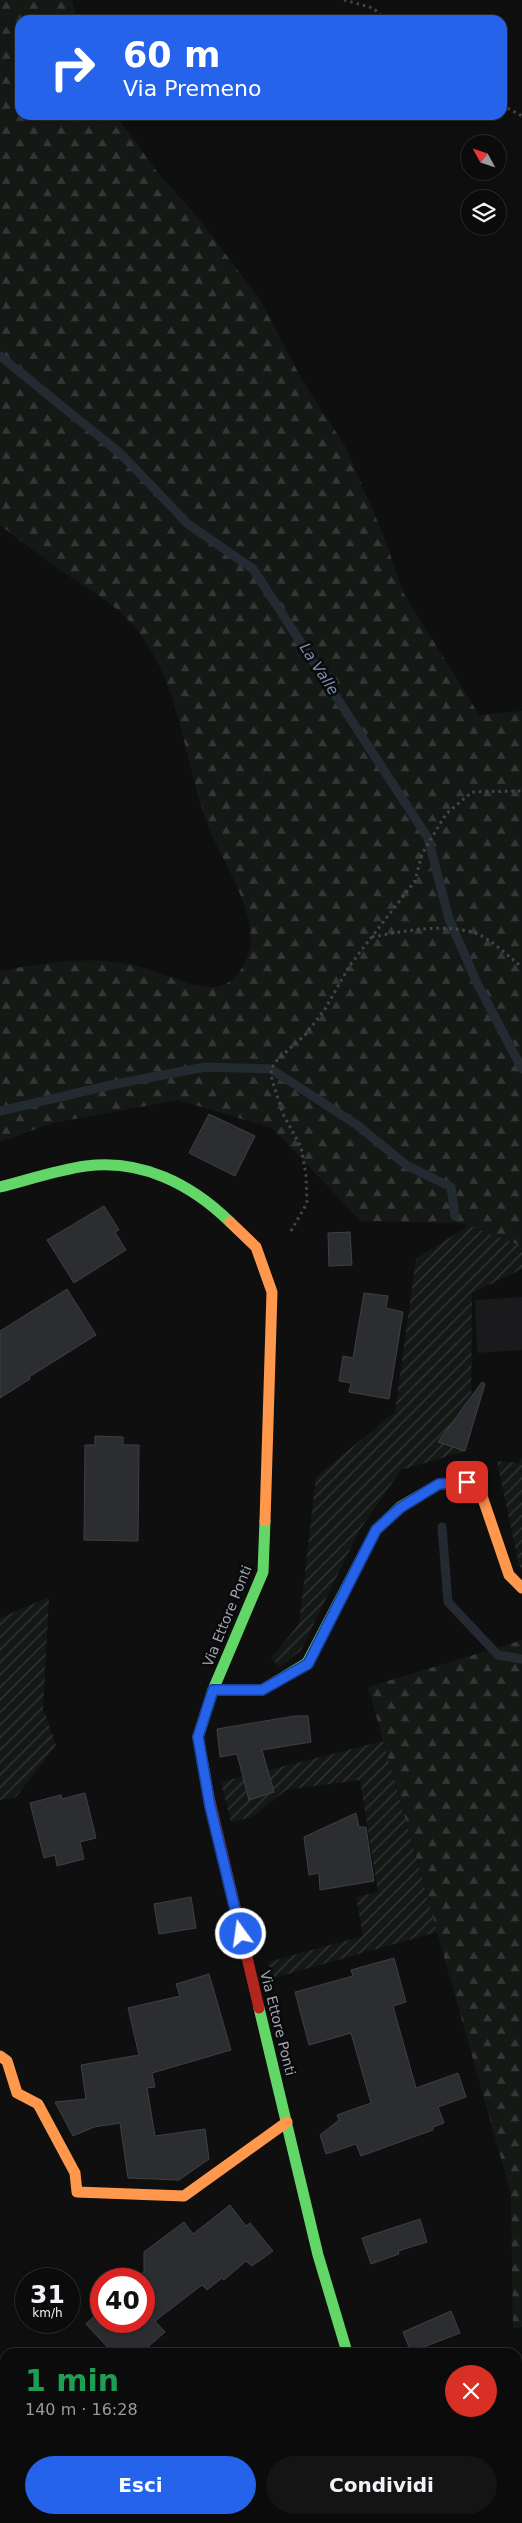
<!DOCTYPE html>
<html lang="it">
<meta charset="utf-8">
<style>
body{margin:0;font-family:"DejaVu Sans",sans-serif;background:#141415;color:#f1f3f6;height:100vh;display:flex;flex-direction:column;font-size:19px;white-space:nowrap}
*{box-sizing:border-box;margin:0}
p{font-size:16px;color:#9a9b9d}
.icon{flex:none;width:28px;height:28px;fill:none;stroke:currentColor;stroke-width:2;stroke-linecap:round;stroke-linejoin:round}
.map{position:relative;flex:1;overflow:hidden}
.panel{position:absolute;left:0px;top:2348px;width:522px;height:176px;display:flex;flex-direction:column;background:#0b0b0c;border-radius:15px 15px 0 0;box-shadow:0 2px 8px #0003,0 0 0 1px #2b2b2d}
.panel>*{flex:none}
.top-card{position:absolute;left:15px;top:15px;width:492px;height:105px;border-radius:15px;box-shadow:0 2px 8px #0003,0 0 0 1px #2b2b2d;background:#2563eb;color:#fff;overflow:hidden}
.needle{width:32px;rotate:310deg}
.buttons{position:absolute;left:461px;top:135px;display:grid;gap:10px}
.buttons a{display:grid;place-items:center;width:45px;height:45px;border-radius:50%;background:#0b0b0c;box-shadow:0 2px 8px #0003,0 0 0 1px #2b2b2d;font-size:25px}
.speed{position:absolute;left:15px;top:2268px;display:flex;gap:10px;font-size:25px;font-weight:700;text-align:center}
.speed>*{display:grid;place-content:center;width:65px;height:65px;border-radius:50%;background:#0b0b0c;box-shadow:0 2px 8px #0003,0 0 0 1px #2b2b2d;line-height:1}
.speed small{font-size:12px;font-weight:400}
.speed .limit{border:8px solid #d22;background:#fff;color:#111}
.pin{position:absolute;display:grid;place-items:center;width:42px;height:42px;color:#fff;margin:-21px;border-radius:10px;box-shadow:0 2px 8px #0006}
.me{position:absolute;width:55px;margin:-28px;rotate:346deg;stroke-linejoin:round;filter:drop-shadow(0 0 4px #0008)}
.turn{display:flex;align-items:center;gap:18px;height:105px;padding:0 25px;font-size:22px}
.turn .icon{width:65px;height:65px;stroke-width:2.5}
.turn b{display:block;font-size:35px;line-height:42px}
.round{display:grid;place-items:center;flex:none;width:52px;height:52px;border-radius:26px;background:#141415}
.head{display:flex;align-items:center;justify-content:space-between;height:85px;padding:0 25px}
h1{font-size:30px;font-weight:700;line-height:38px;color:#1e9e55}
.primary-button{display:flex;gap:10px;margin-top:auto;padding:10px 25px}
.primary-button a{flex:1;height:58px;border-radius:30px;background:#2563eb;color:#fff;font-size:20px;font-weight:700;line-height:58px;text-align:center}
.primary-button a+a{background:#141415;color:#f1f3f6}
.map>svg:first-child{display:block}
.built{fill:#1a1a1c}
.forest{fill:url(#forest-firs)}
.garden{fill:url(#garden-furrows)}
.lines{fill:none;stroke-linecap:round;stroke-linejoin:round}
.stream{stroke:#242a31;stroke-width:9}
.building{fill:#2c2d30;stroke:#3e4044}
.path{stroke:#45464a;stroke-width:3;stroke-dasharray:2.5 4;stroke-linecap:butt}
.fast{stroke:#63d668;stroke-width:11}
.slow{stroke:#ff974d;stroke-width:11}
.jam{stroke:#b3261e;stroke-width:11}
.route-casing{stroke:#184099;stroke-width:12}
.route{stroke:#2563eb;stroke-width:9}
.labels{text-anchor:middle;dominant-baseline:central;stroke-width:5;stroke-linejoin:round;paint-order:stroke}
.street-label{font-size:14px;fill:#a0a4b2;stroke:#0a0a0b}
.water-label{font-size:15px;font-style:italic;fill:#7690ae;stroke:#0a0a0b}
</style>
<div class="map">
<svg width="522" height="2523" viewBox="0 0 522 2523">
<defs>
<pattern id="forest-firs" width="22" height="20" patternUnits="userSpaceOnUse" patternTransform="scale(1.25)"><rect width="22" height="20" fill="#151916"/><path d="M5 1l3.5 6h-7zM16 11l3.5 6h-7z" fill="#343736"/></pattern>
<pattern id="garden-furrows" width="10" height="10" patternUnits="userSpaceOnUse" patternTransform="scale(1.25)"><rect width="10" height="10" fill="#151916"/><path d="M-1 1l2-2M0 10L10 0M9 11l2-2" fill="none" stroke="#343736"/></pattern>
</defs>
<rect width="100%" height="100%" fill="#0f0f10"/>
<path class="built" d="M522 1297V1350L477 1353 475 1300Z"/>
<g class="forest">
<path d="M0 0H72L77 20H20V115H116L158 173 200 220 260 300 302 380 345 446 383 534 403 592 479 715 522 711V1246L460 1223 361 1221 272 1128 178 1100 53 1123 0 1142V971C48 962 98 954 145 968 167 974 207 997 229 982 243 972 251 954 251 938 249 897 221 860 207 823 182 756 181 677 130 622 112 602 86 588 63 572 42 557 21 541 0 525Z"/>
<path d="M522 1640V2327L513 2328 511 2194 368 1687Z"/>
</g>
<g class="garden">
<path d="M468 1226 522 1246V1269L472 1293 471 1412 465 1451 401 1470 359 1531 301 1650 280 1667 271 1658 299 1624 316 1477 395 1412 416 1259Z"/>
<path d="M522 1458V1569L519 1566 497 1461 519 1463Z"/>
<path d="M49 1597 43 1708 56 1745 16 1797 0 1800V1618Z"/>
<path d="M383 1741 437 1932 270 1979 268 1962 363 1936 356 1897 378 1892 360 1780 286 1790 252 1817 231 1822 221 1782Z"/>
</g>
<g class="lines">
<g class="stream">
<path d="M0 356 121 454 188 524 253 569 428 838 449 919 477 983 522 1069"/>
<path d="M0 1111 111 1085 205 1067 271 1069 357 1125 406 1165 451 1187 455 1216"/>
<path d="M442 1527 448 1602 498 1655 522 1659"/>
</g>
</g>
<g class="building">
<path d="M209 1114 255 1136 235 1176 189 1153Z"/>
<path d="M104 1206 119 1230 115 1232 126 1250 74 1283 47 1240Z"/>
<path d="M350 1232 352 1265 329 1266 328 1233Z"/>
<path d="M67 1289 96 1335 29 1377 30 1379 0 1398V1331Z"/>
<path d="M364 1293 388 1296 386 1308 403 1312 389 1399 349 1392 351 1383 339 1381 343 1356 353 1358Z"/>
<path d="M482 1382 485 1384 465 1451 438 1442Z"/>
<path d="M95 1436 123 1437V1445H139L138 1541 84 1540 85 1445H95Z"/>
<path d="M295 1716H308L311 1742 262 1750 274 1792 249 1800 237 1754 220 1757 217 1729Z"/>
<path d="M85 1793 96 1838 80 1842 84 1859 57 1866 55 1855 44 1858 30 1803 61 1795 62 1799Z"/>
<path d="M356 1813 359 1827H366L374 1881 320 1890 319 1873 309 1875 304 1837Z"/>
<path d="M191 1897 196 1928 159 1934 154 1904Z"/>
<path d="M394 1958 406 2002 393 2006 416 2088 458 2073 466 2097 438 2107 444 2123 433 2127V2130L361 2156 356 2144 326 2154 320 2135 339 2120 337 2115 371 2103 351 2033 309 2045 295 1992 353 1976 351 1970Z"/>
<path d="M209 1974 231 2050 152 2073 155 2087 147 2088 155 2136 205 2129 209 2159 179 2180 128 2178 120 2123 94 2127 73 2136 55 2102 86 2099 81 2065 139 2055 128 2008 180 1996 176 1984Z"/>
<path d="M230 2205 246 2226 250 2223 273 2251 252 2266 246 2261 224 2280 222 2278 207 2290 202 2285 155 2321 165 2332 142 2352H112L86 2324 101 2310V2321H144V2279H136L144 2272V2252L184 2222 193 2234Z"/>
<path d="M420 2219 427 2242 398 2251 399 2254 371 2264 362 2238Z"/>
<path d="M451 2311 460 2333 411 2352 403 2332Z"/>
</g>
<g class="lines">
<g class="path">
<path d="M344 0 373 8 386 20"/>
<path d="M502 105 522 116"/>
<path d="M372 937C405 931 443 923 475 933 489 937 510 958 522 967"/>
<path d="M291 1231 307 1203 306 1175 301 1147 283 1114 272 1080 271 1069 278 1059 305 1035 325 1009 350 965 415 881 422 854 446 814 472 792 522 791"/>
</g>
<g class="fast">
<path d="M0 1187C28 1180 57 1170 86 1166 142 1159 191 1184 230 1222"/>
<path d="M213 1690H262L307 1663 376 1530 400 1507 434 1487"/>
<path d="M208 1793 198 1737 213 1690 263 1572 265 1521"/>
<path d="M259 2008 318 2255 347 2352"/>
</g>
<g class="slow">
<path d="M230 1222 256 1247 272 1292 265 1521"/>
<path d="M434 1487 439 1484 467 1482 482 1496 509 1575 522 1588"/>
<path d="M0 2056 7 2061 17 2093 38 2104 75 2173 77 2192 184 2196 287 2122"/>
</g>
<g class="jam">
<path d="M208 1793 259 2008"/>
<path d="M411 2519 413 2523"/>
</g>
</g>
<g class="lines">
<g class="route-casing">
<path id="route" d="M241 1934 210 1806 198 1737 213 1690H262L308 1664 376 1530 400 1508 439 1484 467 1482"/>
</g>
<use href="#route" class="route"/>
</g>
<g class="labels">
<g class="street-label">
<text transform="translate(227 1616) rotate(-68)">Via Ettore Ponti</text>
<text transform="translate(278 2023) rotate(76)">Via Ettore Ponti</text>
</g>
<g class="water-label">
<text transform="translate(319 669) rotate(57)">La Valle</text>
</g>
</g>
</svg>
<div class="buttons">
<a><svg class="needle" viewBox="-14 -14 28 28"><path d="M0-13l5 13h-10z" fill="#e53935"/><path d="M0 13l5-13h-10z" fill="#9a9b9d"/></svg></a>
<a><svg class="icon" aria-label="layers" viewBox="0 0 24 24"><path d="M12 4l9 5-9 5-9-5zM3 14l9 5 9-5"/></svg></a>
</div>
<div class="speed"><div>31<small>km/h</small></div><div class="limit">40</div></div>
<div class="pin" style="left:467px;top:1482px;background:#d93025"><svg class="icon" aria-label="arrive" viewBox="0 0 24 24"><path d="M6 21V4h12l-3 4 3 4H6"/></svg></div>
<svg class="me" style="left:241px;top:1934px" viewBox="-20 -20 40 40"><circle r="17" fill="#2563eb" stroke="#fff" stroke-width="3"/><path d="M0-11L8 9 0 5-8 9z" fill="#fff"/></svg>
<div class="top-card">
<div class="turn"><svg class="icon" aria-label="right" viewBox="0 0 24 24"><path d="M7 20v-9h11M14 6l5 5-5 5"/></svg><div><b>60 m</b>Via Premeno</div></div>
</div>
<section class="panel">
<div class="head"><div><h1>1 min</h1><p>140 m · 16:28</p></div><a class="round" style="background:#d93025;color:#fff"><svg class="icon" aria-label="close" viewBox="0 0 24 24"><path d="M6 6l12 12M18 6L6 18"/></svg></a></div>
<div class="primary-button"><a>Esci</a><a>Condividi</a></div>
</section>
</div>
